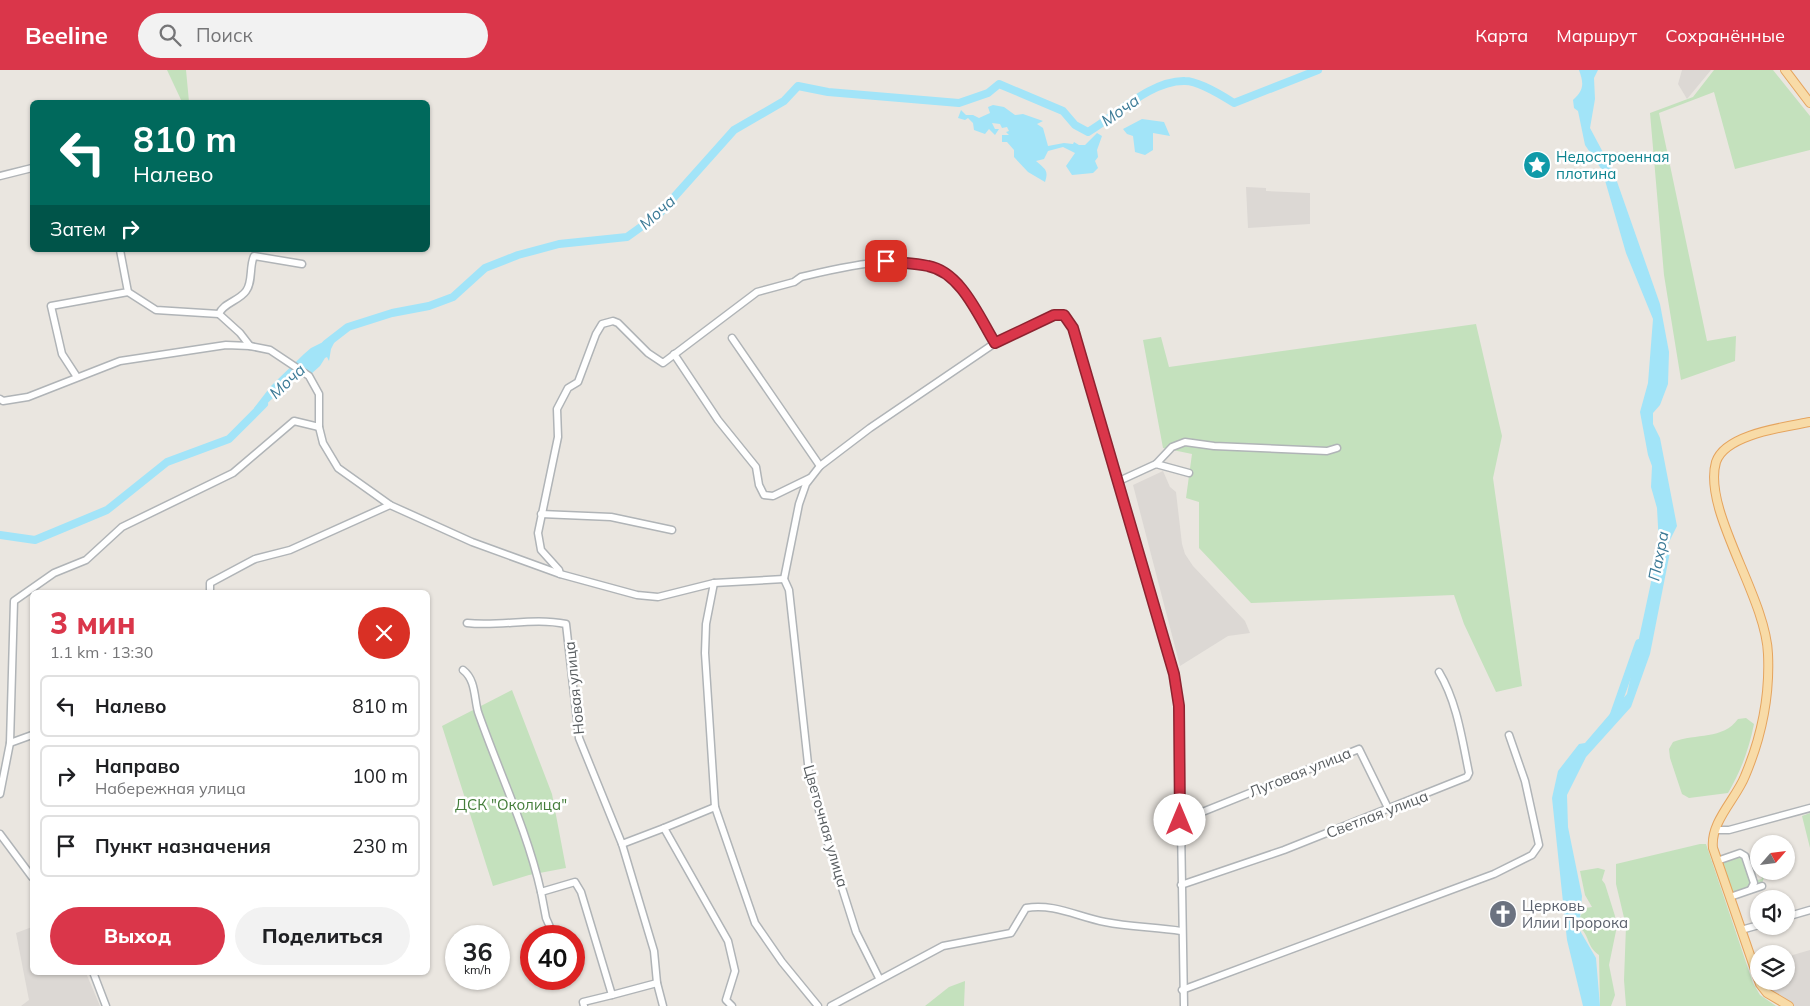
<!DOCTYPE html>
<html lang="ru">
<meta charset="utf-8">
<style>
body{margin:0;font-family:Mulish,sans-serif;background:#f2f2f2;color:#202124;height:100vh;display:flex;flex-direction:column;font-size:19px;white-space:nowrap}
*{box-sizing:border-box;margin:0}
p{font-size:16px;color:#757577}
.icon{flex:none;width:28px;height:28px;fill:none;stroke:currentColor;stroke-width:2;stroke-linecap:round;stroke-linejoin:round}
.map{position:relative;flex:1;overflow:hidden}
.side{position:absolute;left:30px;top:520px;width:400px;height:385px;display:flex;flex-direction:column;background:#fff;border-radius:8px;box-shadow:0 1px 4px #0004}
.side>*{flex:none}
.banner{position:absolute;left:30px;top:30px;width:400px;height:152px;border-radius:8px;box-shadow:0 1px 4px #0004;background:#00695c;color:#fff;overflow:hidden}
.needle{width:32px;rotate:62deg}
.controls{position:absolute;left:1750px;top:765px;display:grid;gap:10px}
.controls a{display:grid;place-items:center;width:45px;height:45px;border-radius:50%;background:#fff;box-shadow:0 1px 4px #0004;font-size:25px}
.speed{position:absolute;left:445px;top:855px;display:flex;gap:10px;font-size:25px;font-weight:700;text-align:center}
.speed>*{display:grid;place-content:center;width:65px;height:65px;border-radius:50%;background:#fff;box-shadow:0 1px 4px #0004;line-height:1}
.speed small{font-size:12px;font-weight:400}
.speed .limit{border:8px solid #d22;background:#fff;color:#111}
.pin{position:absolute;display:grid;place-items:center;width:42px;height:42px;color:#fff;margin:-21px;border-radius:10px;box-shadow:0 2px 8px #0006}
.me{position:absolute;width:55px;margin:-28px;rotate:0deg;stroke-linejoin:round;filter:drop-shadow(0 0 4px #0008)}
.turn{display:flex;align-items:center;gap:18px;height:105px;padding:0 20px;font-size:22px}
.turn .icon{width:65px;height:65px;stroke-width:2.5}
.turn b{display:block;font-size:35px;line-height:42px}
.then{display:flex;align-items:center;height:48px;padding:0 20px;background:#0003;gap:10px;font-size:19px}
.round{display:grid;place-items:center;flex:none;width:52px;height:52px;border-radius:26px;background:#f2f2f2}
.head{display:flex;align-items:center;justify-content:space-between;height:85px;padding:0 20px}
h1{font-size:30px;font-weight:800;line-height:38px;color:#da364a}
.cta{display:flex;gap:10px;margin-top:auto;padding:10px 20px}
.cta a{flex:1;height:58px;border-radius:30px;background:#da364a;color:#fff;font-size:20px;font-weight:800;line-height:58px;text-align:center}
.cta a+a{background:#f2f2f2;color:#202124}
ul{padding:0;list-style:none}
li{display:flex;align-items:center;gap:15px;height:62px;margin:0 10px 8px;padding:0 10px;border:2px solid #e0e0e0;border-radius:8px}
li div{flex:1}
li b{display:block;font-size:19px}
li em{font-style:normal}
header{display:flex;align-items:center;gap:30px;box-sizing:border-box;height:70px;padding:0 25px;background:#da364a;color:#fff}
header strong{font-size:24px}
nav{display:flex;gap:28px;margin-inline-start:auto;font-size:18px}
.search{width:350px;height:45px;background:#f2f2f2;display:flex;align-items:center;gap:12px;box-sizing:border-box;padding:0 18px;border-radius:28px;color:#757577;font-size:19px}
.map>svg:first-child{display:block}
.industrial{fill:#dcd8d4}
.green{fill:#c4e1bd}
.water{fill:#a2e4f8}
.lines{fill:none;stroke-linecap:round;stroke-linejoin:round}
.river{stroke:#a2e4f8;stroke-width:8}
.minor-casing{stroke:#b0b4b7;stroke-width:9}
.major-casing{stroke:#e5a45e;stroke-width:10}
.minor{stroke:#fff;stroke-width:6}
.major{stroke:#f8dba7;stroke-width:8}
.route-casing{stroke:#8e2330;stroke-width:12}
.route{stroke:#da364a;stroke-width:9}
.labels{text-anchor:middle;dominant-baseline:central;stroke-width:5;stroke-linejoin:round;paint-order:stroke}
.culture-label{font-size:15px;fill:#0d838f;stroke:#fff;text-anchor:start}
.street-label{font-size:15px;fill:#585d60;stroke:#fff}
.park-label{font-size:15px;fill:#447d3a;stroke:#fff}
.worship-label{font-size:15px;fill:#5b616d;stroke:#fff;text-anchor:start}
.water-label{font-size:16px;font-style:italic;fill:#3d7b97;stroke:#fff}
</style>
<header>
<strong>Beeline</strong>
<div class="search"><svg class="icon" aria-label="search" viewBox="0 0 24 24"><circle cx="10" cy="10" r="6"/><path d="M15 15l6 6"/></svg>Поиск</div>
<nav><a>Карта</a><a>Маршрут</a><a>Сохранённые</a></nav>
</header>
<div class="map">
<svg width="1810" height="936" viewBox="0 0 1810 936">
<rect width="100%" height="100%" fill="#eae6e0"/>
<g class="industrial">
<path d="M1682 0H1711L1687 29 1678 14Z"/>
<path d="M1246 117 1266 118V121L1310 123V154L1248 158Z"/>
<path d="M1163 401 1170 417 1176 422 1182 474 1185 484 1193 496 1245 551 1250 563 1228 566 1180 596 1133 415Z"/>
<path d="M32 857V902L86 903 100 936H21L29 930 16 863Z"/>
<path d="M1810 880V936H1789L1762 918 1758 910 1754 898 1759 896V911H1786V887Z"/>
</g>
<g class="green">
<path d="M167 0H186L189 32H182Z"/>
<path d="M1714 0H1773L1810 46V80L1735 99 1714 22 1659 43 1707 271 1736 266 1735 291 1681 310 1664 205 1650 43 1693 27Z"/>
<path d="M1476 254 1502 366 1493 408 1522 616 1496 622 1464 554 1454 525 1251 533 1199 478V432L1186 428 1192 384 1163 378 1143 270 1161 267 1169 297Z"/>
<path d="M512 620 552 724 566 798 529 805 493 816 442 656Z"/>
<path d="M1746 648 1754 654C1749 679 1741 701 1728 723L1689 728 1682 724 1670 688 1669 679 1673 672C1696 663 1723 670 1738 649Z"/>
<path d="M1810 743V778L1802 746Z"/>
<path d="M1700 774H1706L1753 913 1760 925 1776 936H1626L1624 910 1626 856 1616 814V794Z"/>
<path d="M1742 784 1753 816 1732 823 1722 792Z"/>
<path d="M1598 798 1605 800 1602 810 1605 814 1615 846 1616 861 1609 895 1615 925 1611 936H1600L1599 885C1586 876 1590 865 1579 857L1580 847 1585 838 1592 837 1585 825 1580 801Z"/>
<path d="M1760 801H1781L1782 803 1764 807 1762 814 1757 815 1755 808 1757 810 1762 809Z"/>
<path d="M965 911 964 936H925L949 917Z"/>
</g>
<g class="water">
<path d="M1579 0H1598L1594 8 1595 29 1590 58 1614 103 1660 234 1669 282 1668 314 1660 335 1653 343V354L1660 368 1677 456 1667 476 1670 482 1650 584 1631 637 1586 687 1567 725 1568 757 1582 826 1579 859 1596 888 1600 936H1583L1567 870 1552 728 1558 701 1579 674 1585 673 1627 624 1659 475 1657 438 1651 417 1652 396 1648 385 1640 342 1648 313 1653 249 1626 183 1602 100 1585 75 1578 41 1574 38 1573 30C1584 20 1584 14 1579 0Z"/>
<path d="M993 35 1004 37 1015 45 1023 44 1043 51 1037 54 1043 58 1048 76 1064 73 1073 74 1074 72 1079 75H1085L1097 63 1102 66 1097 80 1098 87 1095 91 1098 98 1093 103 1072 105 1066 96 1075 83 1063 77 1048 81 1044 89 1036 91C1045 99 1049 100 1045 112L1028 102 1014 87V80L1007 72H1002V65H1009L1006 62 1009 61 1007 57 1002 58 1000 54 992 53 995 59H999L995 65 989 59 985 64 974 60 973 53 968 48 965 50 958 48 961 40 966 45H973L979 48 990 43 988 37Z"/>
<path d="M1142 49 1164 52 1170 66 1153 63V80L1145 85 1135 82 1133 66 1127 64 1123 59Z"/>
<path d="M331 268 335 271 331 279 329 291 327 287 325 288 320 296 311 304 299 308 287 316 286 323 273 328 258 342 254 338 271 316 304 284 311 278Z"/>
</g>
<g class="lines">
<g class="river">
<path d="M326 274 348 257 392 243 429 236 453 227 485 198 518 185 559 174 627 167 659 144 734 60 784 31 798 16 828 22 959 33 988 23 999 14 1063 41 1075 55 1088 62C1117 45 1151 10 1185 11 1198 11 1223 26 1234 33L1318 0"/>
<path d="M0 465 35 470 107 440 167 392 229 369 264 334"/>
<path d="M1613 647 1639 573"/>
</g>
<g class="minor-casing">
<g id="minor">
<path d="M0 106 32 98"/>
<path d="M128 222 156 240 219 244"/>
<path d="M732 268 820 396"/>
<path d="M250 276 240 263 219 244C223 233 239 231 246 221 253 212 249 197 254 186L302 194"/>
<path d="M674 284 718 350 756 397 759 415 764 425 773 426 810 408"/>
<path d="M77 307 62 284 51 236 128 222 120 180"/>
<path d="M0 329 3 331 28 327 120 291 226 275 250 276 270 280 309 306 319 324V357L323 373 338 398 390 435 472 472 560 504 637 525 658 527 714 513 784 509"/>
<path d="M1156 394 1172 377 1185 372 1214 376 1327 381 1337 378"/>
<path d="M1119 411 1156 394 1189 403"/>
<path d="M541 444 611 447 672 460"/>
<path d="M560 504 559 500 541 480 538 463 558 367 557 339 568 318 578 312 596 264 602 254 613 251 618 253 648 283 663 293 757 222 794 212 801 207C843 197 922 176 955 212 971 229 982 253 995 273"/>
<path d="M784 509 799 434 806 414 820 396 870 358 995 273 1054 245H1064L1073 258 1174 604 1179 636 1184 936"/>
<path d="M784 509 789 520 809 703 829 777 856 862 879 908"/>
<path d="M714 513 706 554 705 583 715 737 755 853 782 892 818 936"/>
<path d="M210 522V513L255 489 290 480 390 435"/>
<path d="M467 553C500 557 533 547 566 554L579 668 622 774 664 758"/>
<path d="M463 600C476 610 474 628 478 642 499 702 527 760 541 822"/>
<path d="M10 673 32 665"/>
<path d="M0 724 10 673 14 531 54 503 86 490 122 457 233 403 294 351 319 357"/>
<path d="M715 737 664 758 728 871 735 901 726 930 732 936"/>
<path d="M1180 751 1359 679 1388 738"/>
<path d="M1715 760H1729L1810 738"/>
<path d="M0 764 32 807"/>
<path d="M622 774 654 881 657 913 663 936"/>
<path d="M1717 791 1740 783 1745 786 1754 813 1751 819"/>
<path d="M1181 815 1284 780 1467 707 1469 703C1462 669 1457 632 1439 602"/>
<path d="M1730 827 1762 816"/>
<path d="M1786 847 1810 840"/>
<path d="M1741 860 1759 855"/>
<path d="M554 866 546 848 541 822 575 812 581 822 612 925 657 913"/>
<path d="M93 902 106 936"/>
<path d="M1182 920 1494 804 1532 785 1539 775 1525 711 1509 665"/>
<path d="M584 936 583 932 612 925"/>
<path d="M831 936 943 876 1011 863 1026 838C1054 833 1078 847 1105 852 1130 857 1156 857 1181 861"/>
</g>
</g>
<g class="major-casing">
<g id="major">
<path d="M1785 0 1810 33"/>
<path d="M1789 936 1767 923 1760 914 1713 778C1710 752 1736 729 1745 706 1761 668 1770 626 1768 584 1766 527 1702 440 1716 392 1725 364 1785 357 1810 352"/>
</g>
</g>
<use href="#minor" class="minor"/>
<use href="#major" class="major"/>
</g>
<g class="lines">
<g class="route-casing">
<path id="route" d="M886 191C900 193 914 193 928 196 961 202 979 247 995 273L1054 245H1064L1073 258 1174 604 1179 636 1180 750"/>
</g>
<use href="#route" class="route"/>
</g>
<defs>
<g id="sight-disc" transform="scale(1.4375)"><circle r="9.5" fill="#0f9aa8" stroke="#fff"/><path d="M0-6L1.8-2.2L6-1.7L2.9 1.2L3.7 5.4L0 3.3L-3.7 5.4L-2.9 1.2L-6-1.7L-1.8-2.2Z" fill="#fff"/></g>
<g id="church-disc" transform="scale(1.4375)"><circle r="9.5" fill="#6b7280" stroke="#fff"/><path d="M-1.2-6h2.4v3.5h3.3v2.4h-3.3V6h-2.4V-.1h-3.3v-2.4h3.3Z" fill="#fff"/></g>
</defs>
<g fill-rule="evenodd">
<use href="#sight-disc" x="1537" y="95"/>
<use href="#church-disc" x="1503" y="844"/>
</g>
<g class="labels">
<g class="culture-label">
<text x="1556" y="86">Недостроенная<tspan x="1556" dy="17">плотина</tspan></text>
</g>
<g class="street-label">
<text transform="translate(574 618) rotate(-96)">Новая улица</text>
<text transform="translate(1300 702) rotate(-22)">Луговая улица</text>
<text transform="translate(1377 744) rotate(-21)">Светлая улица</text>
<text transform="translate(826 756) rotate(74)">Цветочная улица</text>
</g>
<g class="park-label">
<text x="511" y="734">ДСК "Околица"</text>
</g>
<g class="worship-label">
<text x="1522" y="835">Церковь<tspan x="1522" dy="17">Илии Пророка</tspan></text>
</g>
<g class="water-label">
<text transform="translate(1120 40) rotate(-35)">Моча</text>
<text transform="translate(657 142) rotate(-42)">Моча</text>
<text transform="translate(287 311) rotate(-43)">Моча</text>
<text transform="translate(1658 486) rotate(-79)">Пахра</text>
</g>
</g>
</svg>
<div class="controls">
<a><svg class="needle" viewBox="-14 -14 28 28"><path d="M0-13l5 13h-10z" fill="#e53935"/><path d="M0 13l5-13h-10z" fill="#757577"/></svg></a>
<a><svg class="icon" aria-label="sound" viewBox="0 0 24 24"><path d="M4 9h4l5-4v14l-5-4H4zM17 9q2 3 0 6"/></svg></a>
<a><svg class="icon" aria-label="layers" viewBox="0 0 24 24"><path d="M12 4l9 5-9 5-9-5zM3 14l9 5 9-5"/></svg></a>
</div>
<div class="speed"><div>36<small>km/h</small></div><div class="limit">40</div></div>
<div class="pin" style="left:886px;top:191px;background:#d93025"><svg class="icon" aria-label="arrive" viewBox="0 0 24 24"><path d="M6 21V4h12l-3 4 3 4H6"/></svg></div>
<svg class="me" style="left:1180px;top:750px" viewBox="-20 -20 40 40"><circle r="19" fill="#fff"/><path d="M0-13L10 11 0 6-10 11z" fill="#da364a"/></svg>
<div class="banner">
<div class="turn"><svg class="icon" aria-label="left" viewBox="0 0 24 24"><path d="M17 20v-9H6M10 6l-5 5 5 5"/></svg><div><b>810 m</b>Налево</div></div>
<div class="then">Затем<svg class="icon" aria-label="right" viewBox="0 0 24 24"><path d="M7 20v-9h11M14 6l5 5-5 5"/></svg></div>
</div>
<section class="side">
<div class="head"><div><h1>3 мин</h1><p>1.1 km · 13:30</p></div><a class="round" style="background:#d93025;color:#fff"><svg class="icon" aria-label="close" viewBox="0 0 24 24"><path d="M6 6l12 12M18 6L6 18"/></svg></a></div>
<ul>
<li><svg class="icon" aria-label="left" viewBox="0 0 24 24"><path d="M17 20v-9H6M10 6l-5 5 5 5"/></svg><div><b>Налево</b></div><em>810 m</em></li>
<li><svg class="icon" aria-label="right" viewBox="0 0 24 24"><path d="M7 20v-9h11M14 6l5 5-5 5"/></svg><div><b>Направо</b><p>Набережная улица</p></div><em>100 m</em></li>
<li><svg class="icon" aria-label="arrive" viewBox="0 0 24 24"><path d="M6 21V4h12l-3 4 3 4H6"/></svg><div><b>Пункт назначения</b></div><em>230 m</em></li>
</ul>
<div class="cta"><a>Выход</a><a>Поделиться</a></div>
</section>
</div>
